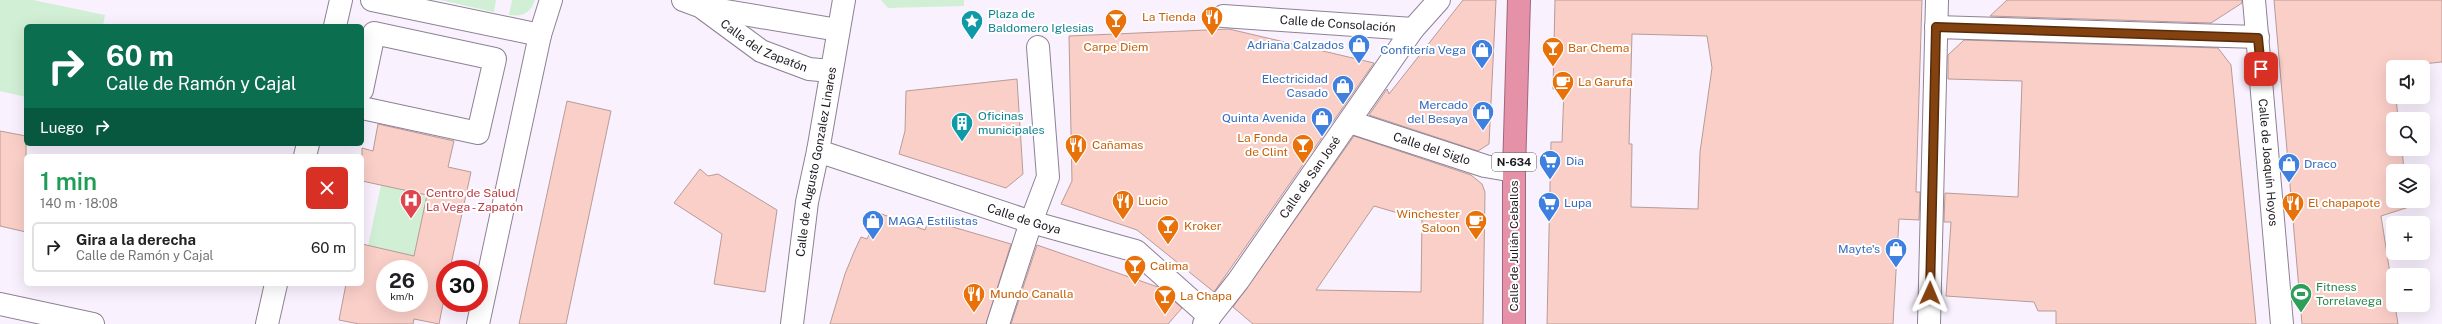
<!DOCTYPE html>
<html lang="es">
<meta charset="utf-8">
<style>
body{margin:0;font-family:"Public Sans",sans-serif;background:#f2f2f2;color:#202124;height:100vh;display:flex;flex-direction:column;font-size:15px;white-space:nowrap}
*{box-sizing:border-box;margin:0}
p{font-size:13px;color:#757577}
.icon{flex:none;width:22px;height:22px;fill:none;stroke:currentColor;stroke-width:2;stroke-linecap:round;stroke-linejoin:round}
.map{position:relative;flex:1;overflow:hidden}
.panel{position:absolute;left:24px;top:154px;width:340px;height:132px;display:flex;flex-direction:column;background:#fff;border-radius:6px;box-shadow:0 4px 16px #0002}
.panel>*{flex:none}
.hud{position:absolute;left:24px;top:24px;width:340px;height:122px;border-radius:6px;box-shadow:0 4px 16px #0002;background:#0b6e4f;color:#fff;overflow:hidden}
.controls{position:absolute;left:2386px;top:60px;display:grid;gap:8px}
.controls a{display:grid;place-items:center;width:44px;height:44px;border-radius:6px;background:#fff;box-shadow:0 4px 16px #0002;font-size:20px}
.speed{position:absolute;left:376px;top:260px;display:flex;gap:8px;font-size:20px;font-weight:700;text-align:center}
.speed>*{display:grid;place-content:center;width:52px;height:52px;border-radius:50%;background:#fff;box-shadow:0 4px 16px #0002;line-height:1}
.speed small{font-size:10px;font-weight:400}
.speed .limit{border:6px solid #d22;background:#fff;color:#111}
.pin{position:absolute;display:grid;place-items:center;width:34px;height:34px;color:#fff;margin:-17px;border-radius:8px;box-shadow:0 2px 6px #0006}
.me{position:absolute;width:44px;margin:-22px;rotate:1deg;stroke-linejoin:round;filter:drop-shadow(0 0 3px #0008)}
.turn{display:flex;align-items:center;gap:14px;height:84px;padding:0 16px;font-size:18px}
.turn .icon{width:52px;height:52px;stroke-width:2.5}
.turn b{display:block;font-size:28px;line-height:34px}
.then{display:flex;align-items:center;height:38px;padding:0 16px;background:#0003;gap:8px;font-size:15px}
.round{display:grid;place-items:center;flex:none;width:42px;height:42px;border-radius:6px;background:#f2f2f2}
.summary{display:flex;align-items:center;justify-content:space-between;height:68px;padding:0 16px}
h1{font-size:24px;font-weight:600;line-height:30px;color:#1e9e55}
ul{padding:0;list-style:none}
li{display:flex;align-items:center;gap:12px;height:50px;margin:0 8px 6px;padding:0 8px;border:2px solid #e0e0e0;border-radius:6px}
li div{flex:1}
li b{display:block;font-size:15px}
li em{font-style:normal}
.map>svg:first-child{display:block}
.green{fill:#d1efd4}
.building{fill:#facfc8;stroke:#b79b97;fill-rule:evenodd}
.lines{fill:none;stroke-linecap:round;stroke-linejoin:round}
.street-casing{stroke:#8e8195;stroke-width:24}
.highway-casing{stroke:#9f6778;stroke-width:24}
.street{stroke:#fff;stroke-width:22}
.highway{stroke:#e591a8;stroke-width:22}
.route-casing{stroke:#562b0b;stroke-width:10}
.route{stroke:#844211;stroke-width:7}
.labels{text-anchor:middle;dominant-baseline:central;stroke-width:4;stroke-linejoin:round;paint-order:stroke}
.shield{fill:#fff;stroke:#615d63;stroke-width:1}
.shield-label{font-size:11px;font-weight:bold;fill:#1d1820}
.culture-label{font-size:12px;fill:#0d838f;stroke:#fff;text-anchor:start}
.food-label{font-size:12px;fill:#c56008;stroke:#fff;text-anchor:start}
.street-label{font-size:12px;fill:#1d1820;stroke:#fff}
.shop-label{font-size:12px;fill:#366cbe;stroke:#fff;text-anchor:end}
.health-label{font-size:12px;fill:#be3a42;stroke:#fff;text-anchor:start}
.leisure-label{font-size:12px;fill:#27864d;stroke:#fff;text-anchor:start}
</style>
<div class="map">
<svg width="2442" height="324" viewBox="0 0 2442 324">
<rect width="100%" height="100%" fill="#faf1ff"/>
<g class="green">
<path d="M0 0H33L105 15 103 26H26V97L0 91Z"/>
<path d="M440 0H496L494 12Z"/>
<path d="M512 0H535C531 13 522 17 509 15Z"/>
<path d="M881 0H964V6L888 8Z"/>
<path d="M381 185 427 195 414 256 385 269 362 274Z"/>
</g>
<g class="building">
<path d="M1463 0H1496L1489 144 1478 151 1369 115 1387 89 1389 94Z"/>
<path d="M1555 0H1922L1916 192H1920L1919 220 1899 219 1893 324H1547L1551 142H1562L1564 89H1553ZM1632 34 1707 36 1712 68 1700 152 1698 209 1631 207 1632 144H1629Z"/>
<path d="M2007 0H2242V3L2211 23 1990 16Z"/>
<path d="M2274 0H2442V62L2393 67V97H2396L2398 119H2393V149H2402L2404 171H2393V201H2408L2409 207 2381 216 2398 324H2302Z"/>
<path d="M1229 29 1374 63 1214 292 1137 230 1061 204 1072 181 1069 36Z"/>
<path d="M1964 40 2218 48 2231 65 2256 324H2056V311H2038L2034 302 1946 296 1951 222H1944L1945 193 2018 197 2022 81 1948 79V55Z"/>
<path d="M1017 79 1023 174 1006 188 899 154 905 131 906 91Z"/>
<path d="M567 101 611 111 566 324H519Z"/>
<path d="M378 124 454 141 448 167 471 172 450 269H445V294L439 324 414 319 413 324H359L339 320 346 284H362V244L414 256 427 195 362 181V148L373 151ZM385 269H419V303H385Z"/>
<path d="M0 131 26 136V232L0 226Z"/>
<path d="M1354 136 1471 175 1482 184 1485 192 1483 324H1253L1233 307ZM1374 206 1422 220 1421 292 1316 290Z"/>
<path d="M700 169 708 176 718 174 777 210 765 292 714 284 722 234 674 203Z"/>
<path d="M879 213 925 230 929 220 1011 244 986 324H830L845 274 854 252 861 237 867 239Z"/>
<path d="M1037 245 1158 287 1182 308 1168 324H1011Z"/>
</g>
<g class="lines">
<g class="street-casing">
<g id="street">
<path d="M372 0 540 35"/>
<path d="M683 0 702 7 838 30"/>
<path id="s1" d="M2254 0 2282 324"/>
<path id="s2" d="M704 9 761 51 809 69 831 71"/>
<path id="s3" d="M1223 16 1413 29"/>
<path d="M335 26 341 0"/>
<path d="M1936 27 2258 37"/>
<path d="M362 90 374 33 495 59 478 133 362 108"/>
<path id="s4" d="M1350 122 1485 166 1514 171"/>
<path id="s5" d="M818 151 1031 222 1136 251 1210 317"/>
<path d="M305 156 308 144"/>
<path d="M0 304 93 324"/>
<path d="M267 324 276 284"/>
<path d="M478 324 540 35 551 0"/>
<path id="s6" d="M792 324 807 202 818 151 844 0"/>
<path d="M998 324 1031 222 1048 177 1038 47"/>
<path id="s7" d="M1204 324 1238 281 1413 29 1439 0"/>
<path d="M1929 324 1937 0"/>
</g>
</g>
<g class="highway-casing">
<path id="highway" d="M1514 324V171L1519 0"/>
</g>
<use href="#street" class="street"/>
<use href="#highway" class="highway"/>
</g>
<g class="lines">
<g class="route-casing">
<path id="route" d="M1930 293 1936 27 2258 38 2261 69"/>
</g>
<use href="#route" class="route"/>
</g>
<defs>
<g id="restaurant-pin" transform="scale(1.15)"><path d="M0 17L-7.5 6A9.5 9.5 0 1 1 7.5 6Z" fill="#e8710a" stroke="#fff"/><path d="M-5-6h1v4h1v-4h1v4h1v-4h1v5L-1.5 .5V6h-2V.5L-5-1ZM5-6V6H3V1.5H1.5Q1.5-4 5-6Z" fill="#fff"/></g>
<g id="bar-pin" transform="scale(1.15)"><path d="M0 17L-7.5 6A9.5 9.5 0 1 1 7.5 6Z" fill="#e8710a" stroke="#fff"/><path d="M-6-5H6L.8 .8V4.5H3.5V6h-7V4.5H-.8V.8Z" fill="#fff"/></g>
<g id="sight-pin" transform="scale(1.15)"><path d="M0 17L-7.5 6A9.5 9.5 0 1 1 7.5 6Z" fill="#0f9aa8" stroke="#fff"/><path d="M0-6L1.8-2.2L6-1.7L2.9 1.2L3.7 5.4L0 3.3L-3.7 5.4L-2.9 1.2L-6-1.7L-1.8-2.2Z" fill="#fff"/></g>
<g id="shop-pin" transform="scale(1.15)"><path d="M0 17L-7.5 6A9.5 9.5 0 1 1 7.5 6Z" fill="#3f7fe0" stroke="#fff"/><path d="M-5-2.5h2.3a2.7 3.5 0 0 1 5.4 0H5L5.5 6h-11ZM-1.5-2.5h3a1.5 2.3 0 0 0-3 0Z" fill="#fff"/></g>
<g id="cafe-pin" transform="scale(1.15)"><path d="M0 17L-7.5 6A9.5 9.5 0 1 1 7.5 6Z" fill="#e8710a" stroke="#fff"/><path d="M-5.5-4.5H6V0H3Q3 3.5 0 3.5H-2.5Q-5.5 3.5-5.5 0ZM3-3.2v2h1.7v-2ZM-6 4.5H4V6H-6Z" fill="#fff"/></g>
<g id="building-pin" transform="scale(1.15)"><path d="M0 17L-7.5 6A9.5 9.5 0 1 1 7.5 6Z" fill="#0f9aa8" stroke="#fff"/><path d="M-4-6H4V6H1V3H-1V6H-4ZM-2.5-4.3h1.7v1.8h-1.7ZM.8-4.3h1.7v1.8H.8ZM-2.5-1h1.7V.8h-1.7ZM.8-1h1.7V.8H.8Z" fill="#fff"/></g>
<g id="supermarket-pin" transform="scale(1.15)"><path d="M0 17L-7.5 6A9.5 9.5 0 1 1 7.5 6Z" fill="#3f7fe0" stroke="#fff"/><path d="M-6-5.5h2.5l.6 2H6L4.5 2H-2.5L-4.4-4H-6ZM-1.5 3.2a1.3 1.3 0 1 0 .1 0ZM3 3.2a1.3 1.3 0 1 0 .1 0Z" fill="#fff"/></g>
<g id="hospital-pin" transform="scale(1.15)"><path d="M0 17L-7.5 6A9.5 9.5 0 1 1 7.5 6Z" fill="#e0444e" stroke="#fff"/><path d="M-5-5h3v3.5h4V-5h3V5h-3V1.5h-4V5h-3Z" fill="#fff"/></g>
<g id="stadium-pin" transform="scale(1.15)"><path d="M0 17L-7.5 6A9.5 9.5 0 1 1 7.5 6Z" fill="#2e9e5b" stroke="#fff"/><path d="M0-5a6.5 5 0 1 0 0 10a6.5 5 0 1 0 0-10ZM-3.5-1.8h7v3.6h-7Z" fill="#fff"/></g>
</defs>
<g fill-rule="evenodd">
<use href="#restaurant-pin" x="1212" y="17"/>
<use href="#bar-pin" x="1116" y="20"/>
<use href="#sight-pin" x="972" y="21"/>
<use href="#shop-pin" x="1359" y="45"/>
<use href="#bar-pin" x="1553" y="48"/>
<use href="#shop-pin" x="1482" y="50"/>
<use href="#cafe-pin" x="1563" y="82"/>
<use href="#shop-pin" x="1343" y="86"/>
<use href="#shop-pin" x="1483" y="112"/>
<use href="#shop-pin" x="1322" y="118"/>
<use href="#building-pin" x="962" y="123"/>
<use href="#restaurant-pin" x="1076" y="145"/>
<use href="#bar-pin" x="1303" y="145"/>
<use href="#supermarket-pin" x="1550" y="161"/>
<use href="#shop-pin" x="2289" y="164"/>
<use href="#hospital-pin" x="411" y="200"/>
<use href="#restaurant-pin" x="1123" y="201"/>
<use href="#supermarket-pin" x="1549" y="203"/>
<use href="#restaurant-pin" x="2293" y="203"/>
<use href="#shop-pin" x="873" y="221"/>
<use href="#cafe-pin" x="1476" y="221"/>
<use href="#bar-pin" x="1168" y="226"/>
<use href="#shop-pin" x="1896" y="249"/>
<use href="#bar-pin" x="1135" y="266"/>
<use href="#restaurant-pin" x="974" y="294"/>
<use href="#stadium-pin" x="2301" y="294"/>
<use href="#bar-pin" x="1165" y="296"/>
</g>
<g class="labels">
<rect class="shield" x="1492" y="153" width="44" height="18" rx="3"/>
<g class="shield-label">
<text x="1514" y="162">N-634</text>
</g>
<g class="culture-label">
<text x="988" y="14">Plaza de<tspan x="988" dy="14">Baldomero Iglesias</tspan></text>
<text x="978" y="116">Oficinas<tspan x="978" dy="14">municipales</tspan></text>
</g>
<g class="food-label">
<text x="1196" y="17" text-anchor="end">La Tienda</text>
<text x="1116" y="47" text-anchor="middle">Carpe Diem</text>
<text x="1568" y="48">Bar Chema</text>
<text x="1578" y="82">La Garufa</text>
<text x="1288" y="138" text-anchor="end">La Fonda<tspan x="1288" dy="14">de Clint</tspan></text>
<text x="1092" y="145">Cañamas</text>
<text x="1138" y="201">Lucio</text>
<text x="2308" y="203">El chapapote</text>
<text x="1460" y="214" text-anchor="end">Winchester<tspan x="1460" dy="14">Saloon</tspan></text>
<text x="1184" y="226">Kroker</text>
<text x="1150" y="266">Calima</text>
<text x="990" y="294">Mundo Canalla</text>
<text x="1180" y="296">La Chapa</text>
</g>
<g class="street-label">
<text stroke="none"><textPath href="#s3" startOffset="115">Calle de Consolación</textPath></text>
<text stroke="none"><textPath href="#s2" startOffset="71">Calle del Zapatón</textPath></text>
<text stroke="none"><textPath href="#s4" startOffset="86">Calle del Siglo</textPath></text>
<text stroke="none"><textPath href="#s6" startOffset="164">Calle de Augusto Gonzalez Linares</textPath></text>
<text stroke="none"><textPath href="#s1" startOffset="163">Calle de Joaquín Hoyos</textPath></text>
<text stroke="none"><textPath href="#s7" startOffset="181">Calle de San José</textPath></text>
<text stroke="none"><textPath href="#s5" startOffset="217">Calle de Goya</textPath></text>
<text transform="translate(1514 246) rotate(-90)">Calle de Julián Ceballos</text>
</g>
<g class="shop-label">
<text x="1344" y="45">Adriana Calzados</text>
<text x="1466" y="50">Confitería Vega</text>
<text x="1328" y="79">Electricidad<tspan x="1328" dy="14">Casado</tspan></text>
<text x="1468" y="105">Mercado<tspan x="1468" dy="14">del Besaya</tspan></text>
<text x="1306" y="118">Quinta Avenida</text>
<text x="1566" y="161" text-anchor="start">Dia</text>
<text x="2304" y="164" text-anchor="start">Draco</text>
<text x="1564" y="203" text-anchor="start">Lupa</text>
<text x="888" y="221" text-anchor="start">MAGA Estilistas</text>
<text x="1880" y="249">Mayte's</text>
</g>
<g class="health-label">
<text x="426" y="193">Centro de Salud<tspan x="426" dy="14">La Vega - Zapatón</tspan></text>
</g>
<g class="leisure-label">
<text x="2316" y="287">Fitness<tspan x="2316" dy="14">Torrelavega</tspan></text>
</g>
</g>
</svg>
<div class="controls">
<a><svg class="icon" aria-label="sound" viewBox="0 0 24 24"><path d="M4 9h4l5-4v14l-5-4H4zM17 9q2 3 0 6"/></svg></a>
<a><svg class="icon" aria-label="search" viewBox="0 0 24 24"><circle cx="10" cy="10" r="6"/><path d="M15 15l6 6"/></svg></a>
<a><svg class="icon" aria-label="layers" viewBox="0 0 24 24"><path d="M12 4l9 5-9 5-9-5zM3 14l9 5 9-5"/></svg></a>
<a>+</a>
<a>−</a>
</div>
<div class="speed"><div>26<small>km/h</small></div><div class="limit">30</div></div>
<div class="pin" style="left:2261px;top:69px;background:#d93025"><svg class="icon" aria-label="arrive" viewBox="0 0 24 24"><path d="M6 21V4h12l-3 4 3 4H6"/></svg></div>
<svg class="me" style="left:1930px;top:293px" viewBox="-20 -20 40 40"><path d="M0-17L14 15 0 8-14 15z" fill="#844211" stroke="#fff" stroke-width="4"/></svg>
<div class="hud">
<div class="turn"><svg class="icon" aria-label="right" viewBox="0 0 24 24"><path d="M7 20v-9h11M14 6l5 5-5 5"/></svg><div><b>60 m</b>Calle de Ramón y Cajal</div></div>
<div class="then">Luego<svg class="icon" aria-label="right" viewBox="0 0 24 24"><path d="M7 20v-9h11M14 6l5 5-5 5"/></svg></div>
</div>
<section class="panel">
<div class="summary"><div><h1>1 min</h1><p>140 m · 18:08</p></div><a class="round" style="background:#d93025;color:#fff"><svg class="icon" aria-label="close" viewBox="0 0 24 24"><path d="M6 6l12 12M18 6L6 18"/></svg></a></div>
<ul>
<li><svg class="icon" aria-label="right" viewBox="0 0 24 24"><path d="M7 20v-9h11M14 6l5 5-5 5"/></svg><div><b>Gira a la derecha</b><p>Calle de Ramón y Cajal</p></div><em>60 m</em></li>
</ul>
</section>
</div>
